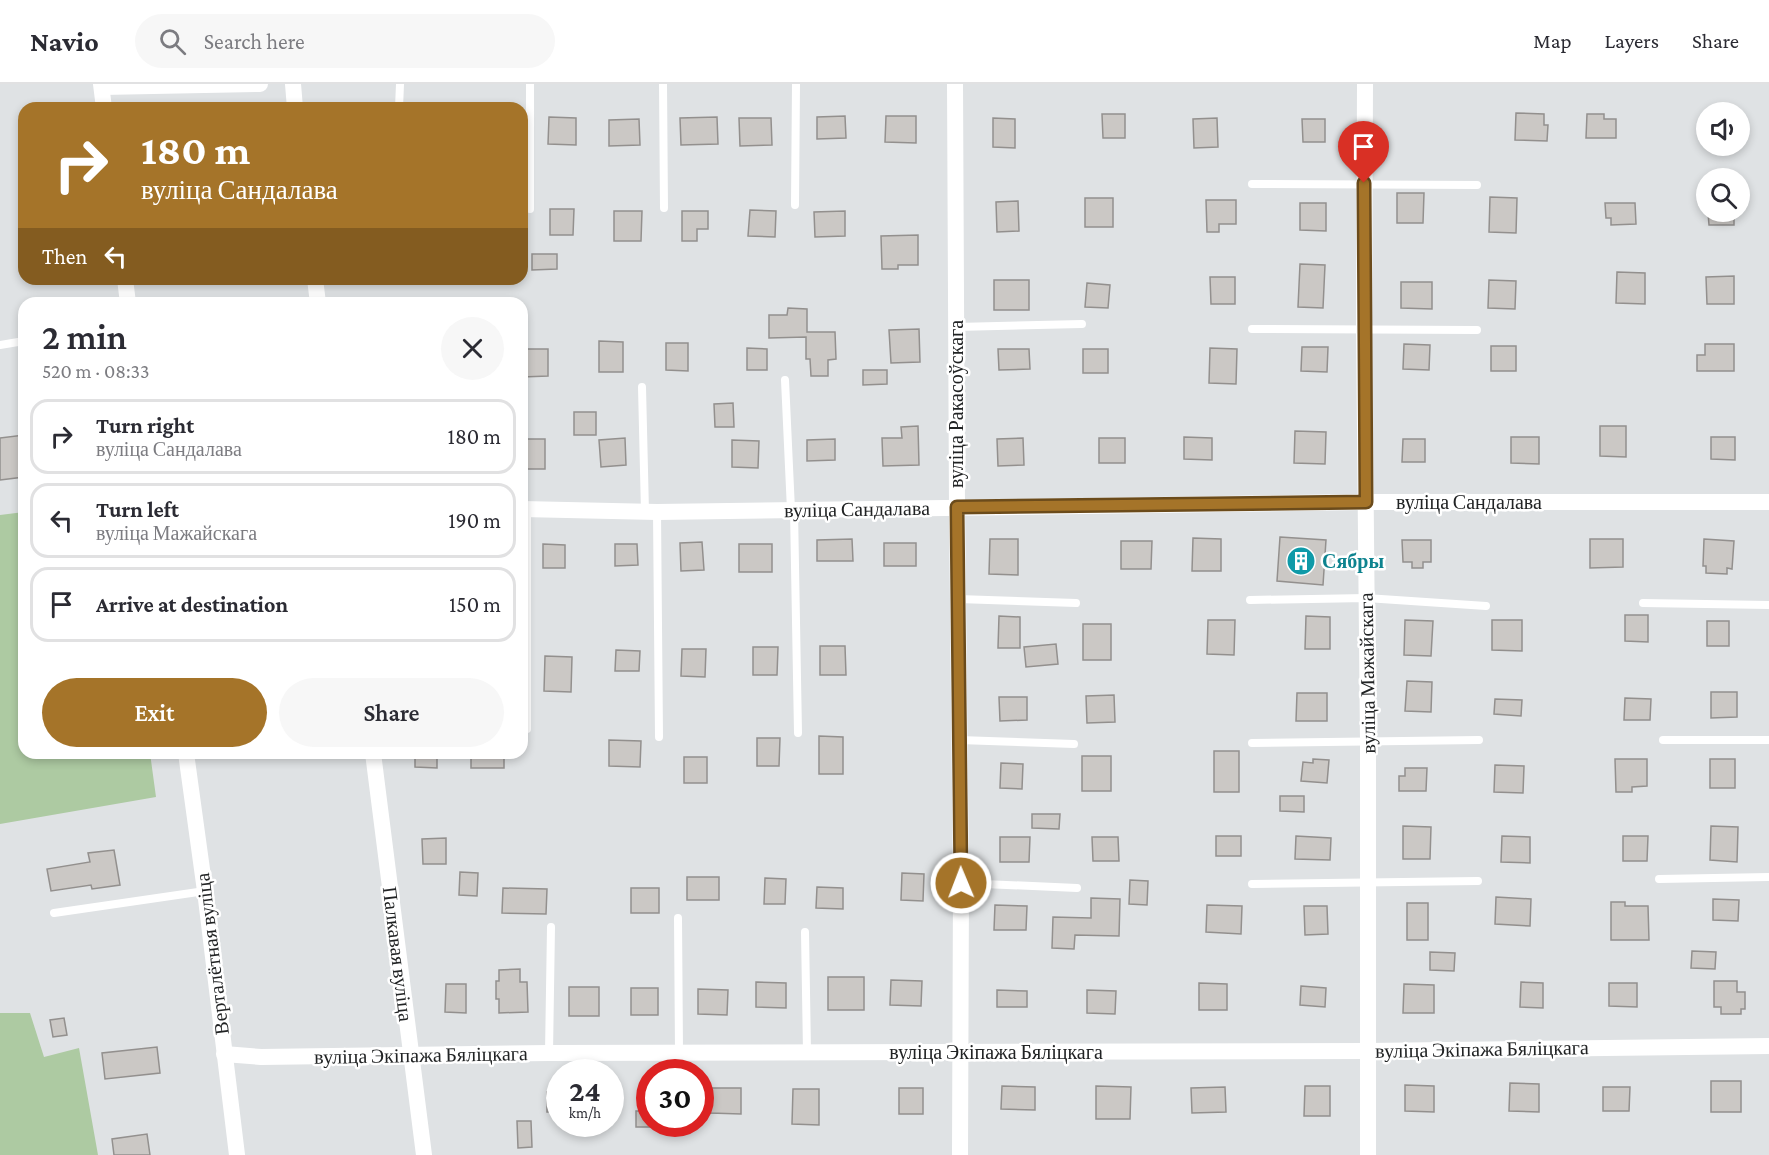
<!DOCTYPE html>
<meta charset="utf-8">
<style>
body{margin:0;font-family:"Crimson Pro",serif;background:#f7f7f7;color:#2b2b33;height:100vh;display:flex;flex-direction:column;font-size:22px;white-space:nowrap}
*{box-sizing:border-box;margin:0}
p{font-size:20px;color:#7c7c81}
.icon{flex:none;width:33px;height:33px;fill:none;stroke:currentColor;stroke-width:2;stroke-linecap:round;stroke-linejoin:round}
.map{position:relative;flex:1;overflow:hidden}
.sheet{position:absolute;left:18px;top:213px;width:510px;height:462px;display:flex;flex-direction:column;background:#fff;border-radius:18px;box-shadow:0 3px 9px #0003}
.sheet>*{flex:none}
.hud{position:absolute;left:18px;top:18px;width:510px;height:183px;border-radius:18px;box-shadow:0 3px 9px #0003;background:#a57429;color:#fff;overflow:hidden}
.fabs{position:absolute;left:1696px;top:18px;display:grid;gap:12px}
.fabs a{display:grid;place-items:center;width:54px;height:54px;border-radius:50%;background:#fff;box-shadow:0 3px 9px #0003;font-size:30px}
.speed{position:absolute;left:546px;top:975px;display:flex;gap:12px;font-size:30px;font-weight:700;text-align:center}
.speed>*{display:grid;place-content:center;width:78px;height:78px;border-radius:50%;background:#fff;box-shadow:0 3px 9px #0003;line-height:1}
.speed small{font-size:15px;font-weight:400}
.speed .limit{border:9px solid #d22;background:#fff;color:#111}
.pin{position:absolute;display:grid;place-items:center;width:51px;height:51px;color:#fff;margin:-62px -26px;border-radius:50% 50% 50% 0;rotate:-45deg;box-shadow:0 0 6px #0007}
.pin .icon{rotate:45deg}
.me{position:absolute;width:66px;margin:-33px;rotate:359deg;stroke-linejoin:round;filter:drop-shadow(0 0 4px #0008)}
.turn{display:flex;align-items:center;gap:21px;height:126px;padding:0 24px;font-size:27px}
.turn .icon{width:78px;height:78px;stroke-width:2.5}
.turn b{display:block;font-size:42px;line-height:51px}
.then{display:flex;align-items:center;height:57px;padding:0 24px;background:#0003;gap:12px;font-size:22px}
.round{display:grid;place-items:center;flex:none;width:63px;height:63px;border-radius:32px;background:#f7f7f7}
.summary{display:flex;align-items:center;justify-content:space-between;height:102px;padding:0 24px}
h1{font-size:36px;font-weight:600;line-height:45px}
.action{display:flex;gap:12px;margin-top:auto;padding:12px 24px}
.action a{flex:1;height:69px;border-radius:36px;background:#a57429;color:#fff;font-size:24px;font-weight:600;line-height:69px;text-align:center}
.action a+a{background:#f7f7f7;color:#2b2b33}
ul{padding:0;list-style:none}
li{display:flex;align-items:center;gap:18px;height:75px;margin:0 12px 9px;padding:0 12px;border:3px solid #e1e1e2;border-radius:18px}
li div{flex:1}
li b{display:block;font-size:22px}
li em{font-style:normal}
header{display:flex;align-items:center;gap:36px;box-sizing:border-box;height:84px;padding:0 30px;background:#fff;border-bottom:2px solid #e1e1e2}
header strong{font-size:28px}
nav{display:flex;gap:33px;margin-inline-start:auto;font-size:21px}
.search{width:420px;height:54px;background:#f7f7f7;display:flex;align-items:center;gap:15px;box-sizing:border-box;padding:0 21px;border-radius:33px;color:#7c7c81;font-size:22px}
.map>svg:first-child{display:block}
.green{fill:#adcaa2}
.building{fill:#cbc8c5;stroke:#93908e;stroke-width:1.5}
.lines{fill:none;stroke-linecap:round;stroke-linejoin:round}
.lane{stroke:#fff;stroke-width:8}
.street{stroke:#fff;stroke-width:16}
.route-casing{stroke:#6b4b1b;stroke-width:15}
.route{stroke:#a57429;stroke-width:10}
.labels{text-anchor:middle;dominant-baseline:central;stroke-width:5;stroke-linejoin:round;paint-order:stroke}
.street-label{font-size:20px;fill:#212324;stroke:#fff}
.culture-label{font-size:20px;font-weight:bold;fill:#0d838f;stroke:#fff;text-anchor:start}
</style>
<header>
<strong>Navio</strong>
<div class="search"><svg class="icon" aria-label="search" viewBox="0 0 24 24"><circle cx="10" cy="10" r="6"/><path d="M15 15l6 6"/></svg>Search here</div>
<nav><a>Map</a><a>Layers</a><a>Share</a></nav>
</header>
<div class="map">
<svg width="1769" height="1071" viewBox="0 0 1769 1071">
<rect width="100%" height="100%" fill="#dfe2e4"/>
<g class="green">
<path d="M24 428V669H150L156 713 0 740V431Z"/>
<path d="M0 929H30L44 973 79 964 98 1071H0Z"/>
</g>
<g class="building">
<path d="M1516 29 1544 30V41H1548L1547 57 1515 56Z"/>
<path d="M1102 30H1125V54H1103Z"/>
<path d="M1587 30H1604V35H1616V54H1586Z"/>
<path d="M845 32 846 54 817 55V33Z"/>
<path d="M886 32H916V59L885 58Z"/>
<path d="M549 33 576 34V61L548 60Z"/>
<path d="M717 33 718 60 681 61 680 34Z"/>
<path d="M739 34H771L772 61 740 62Z"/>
<path d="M993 34 1015 35V64L993 63Z"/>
<path d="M1217 34 1218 63 1194 64 1193 35Z"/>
<path d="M639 35 640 61 609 62V36Z"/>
<path d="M1302 35H1325V58H1303Z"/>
<path d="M1397 109H1424L1423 139H1397Z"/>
<path d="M1490 113 1517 114 1516 149 1489 148Z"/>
<rect x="1085" y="114" width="28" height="29"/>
<path d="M1206 116H1236V140H1219V148H1207Z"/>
<path d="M1018 117 1019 147 997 148 996 118Z"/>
<path d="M1300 119H1326V147L1300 146Z"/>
<path d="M1605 119H1635L1636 140 1611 141V134H1606Z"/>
<path d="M550 125H574L573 151H550Z"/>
<path d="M750 126 776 127 775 153 748 152Z"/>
<path d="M614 127H642L641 157H614Z"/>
<path d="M682 127H708V145H697V157H682Z"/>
<path d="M845 127V152L815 153 814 128Z"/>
<path d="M1713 128H1734V141H1709L1708 129H1713Z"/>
<path d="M918 151V181H898V185H882L881 152Z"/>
<path d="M532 170H557V185L532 186Z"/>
<path d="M1300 180 1325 181 1323 224 1298 223Z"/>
<path d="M1617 188 1645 189V220L1616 219Z"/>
<path d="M1734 192V220H1707L1706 193Z"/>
<path d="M1210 193H1235V220H1211Z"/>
<rect x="994" y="196" width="35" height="30"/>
<path d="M1489 196 1516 197 1515 225 1488 224Z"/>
<path d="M1401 198H1432V225L1401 224Z"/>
<path d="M1087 199 1110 201 1108 224 1085 223Z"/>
<path d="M788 224 807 225V248H835L836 275 828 276V292H811L810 275H806V253L769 254V231H787Z"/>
<path d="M919 245 920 278 891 279 889 246Z"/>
<path d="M599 257 623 258V288H599Z"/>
<path d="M666 259H688V287L666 286Z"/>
<path d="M1404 260 1430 261 1429 286 1403 285Z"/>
<path d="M1705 260H1734V287H1697V271H1705Z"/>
<rect x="1491" y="262" width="25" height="25"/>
<path d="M1302 263H1328L1327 288 1301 287Z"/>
<path d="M747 264 767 265V286H747Z"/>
<path d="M1210 264 1237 265 1236 300 1209 299Z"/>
<path d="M522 265H548V292L522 293Z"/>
<path d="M998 265H1029L1030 285 999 286Z"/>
<rect x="1083" y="265" width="25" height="24"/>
<path d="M863 286H887V300L863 301Z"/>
<path d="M733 319 734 343H715L714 320Z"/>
<rect x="574" y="328" width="22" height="23"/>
<path d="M918 342 919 381 883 382 882 354H902L901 343Z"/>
<path d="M1600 342H1626V373L1600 372Z"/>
<path d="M1295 347 1326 348 1325 380 1294 379Z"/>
<path d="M24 351V393L0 396V354Z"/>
<path d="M1184 353 1212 354V376L1184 375Z"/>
<path d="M1511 353H1539V380L1511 379Z"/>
<path d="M1711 353H1735V376L1711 375Z"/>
<path d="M625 354 626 381 601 383 599 356Z"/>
<path d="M1023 354 1024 381 998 382 997 355Z"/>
<rect x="1099" y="354" width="26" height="25"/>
<rect x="522" y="355" width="23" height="30"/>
<path d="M835 355V376L807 377V356Z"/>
<path d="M1403 355H1425V378H1402Z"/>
<path d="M732 356 759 357 758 384 732 383Z"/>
<path d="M1280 453 1326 456 1323 501 1277 497Z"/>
<path d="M1193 454 1221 455V487H1192Z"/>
<path d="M852 455 853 477H817V456Z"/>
<path d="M990 455H1018V491L989 490Z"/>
<path d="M1590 455H1623V483L1590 484Z"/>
<path d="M1704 455 1734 457 1732 485 1727 484V490L1706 489V482H1703Z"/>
<path d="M1402 456H1431V478H1423V484H1412V478H1403Z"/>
<path d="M1121 457H1152L1151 485H1121Z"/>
<path d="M702 458 704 486 681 487 680 459Z"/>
<rect x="884" y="459" width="32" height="23"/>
<path d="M543 460 565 461V484H543Z"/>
<path d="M615 460H637L638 481 615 482Z"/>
<rect x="739" y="460" width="33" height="28"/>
<path d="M1625 531H1648V558L1625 557Z"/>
<path d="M999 532 1020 533V564H998Z"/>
<path d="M1306 532 1330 533V565H1305Z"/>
<path d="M1208 536H1235L1234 571 1207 570Z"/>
<path d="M1405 536 1433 537 1431 572 1404 571Z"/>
<path d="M1492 536H1522V567L1492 566Z"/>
<rect x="1707" y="537" width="22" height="25"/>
<rect x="1083" y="540" width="28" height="36"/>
<path d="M1056 560 1058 580 1026 583 1024 563Z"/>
<path d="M820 562H845L846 591H820Z"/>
<path d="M753 563H778L777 591H753Z"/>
<path d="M682 565H706L705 593 681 592Z"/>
<path d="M616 566 640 567 639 587H615Z"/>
<path d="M545 572 572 573 571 608 544 607Z"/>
<path d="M1407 597 1432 598 1431 628 1405 627Z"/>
<path d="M1711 608H1737V633L1711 634Z"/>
<path d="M1297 609H1327V637H1296Z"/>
<path d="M1114 611 1115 638 1087 639 1086 612Z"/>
<path d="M999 613H1027V636L1000 637Z"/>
<path d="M1625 614 1651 615 1650 636H1624Z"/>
<path d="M1495 615 1522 616 1521 632 1494 630Z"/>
<path d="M819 652 843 653V690H819Z"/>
<path d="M757 654H780L779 682H757Z"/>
<path d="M609 656 641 657 640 683 609 682Z"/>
<rect x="1214" y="667" width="25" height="41"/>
<path d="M415 669H437V684L415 683Z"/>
<rect x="471" y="669" width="33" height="15"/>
<rect x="1082" y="672" width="29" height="35"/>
<rect x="684" y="673" width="23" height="26"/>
<path d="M1313 675 1329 676 1327 699 1301 697 1303 678 1313 679Z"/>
<path d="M1615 675H1647V702L1632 703V708H1616Z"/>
<rect x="1710" y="675" width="25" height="29"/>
<path d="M1001 679 1023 680 1022 705 1000 704Z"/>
<path d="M1495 681 1524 682 1523 709 1494 708Z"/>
<path d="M1405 684H1427L1426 707H1399V692H1405Z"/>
<path d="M1280 712H1304V728L1280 727Z"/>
<path d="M1032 730H1060L1059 745 1032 744Z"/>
<path d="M1403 742 1431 743 1430 775H1403Z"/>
<path d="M1711 742 1738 743 1737 778 1710 776Z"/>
<rect x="1216" y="752" width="25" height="20"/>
<path d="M1296 752 1331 754 1330 776 1295 775Z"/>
<path d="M1502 752 1530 753V779L1501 778Z"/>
<path d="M1623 752H1648L1647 777H1623Z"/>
<path d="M1000 753H1030L1029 778H1000Z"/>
<path d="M1092 753H1118L1119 777H1093Z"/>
<path d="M446 754V780H423L422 755Z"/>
<path d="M114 766 120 801 92 805 91 801 51 807 47 785 90 778 88 769Z"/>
<path d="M460 788 478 789 477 812 459 811Z"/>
<path d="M902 789 924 790 923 817 901 816Z"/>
<rect x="687" y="793" width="32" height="23"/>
<path d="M765 794 786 795 785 820H764Z"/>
<path d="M1130 796 1148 797 1147 821 1129 820Z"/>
<path d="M817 803 843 804V825L816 824Z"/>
<path d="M503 804 547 805 546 830 502 829Z"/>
<rect x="631" y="804" width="28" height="25"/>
<path d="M1496 813 1531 815 1530 842 1495 840Z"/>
<path d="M1091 814 1120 815 1119 852 1075 851 1074 865 1052 864 1053 833 1091 834Z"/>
<path d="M1713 815 1739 816 1738 837 1713 836Z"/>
<path d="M1611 818H1625V822H1648L1649 856H1611Z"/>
<rect x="1407" y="819" width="21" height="37"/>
<path d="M995 821 1027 822 1026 846H994Z"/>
<path d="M1207 821 1242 822 1241 850 1206 848Z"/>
<path d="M1304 822H1327L1328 850 1305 851Z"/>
<path d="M1692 867 1716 868 1715 885 1691 884Z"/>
<path d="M1430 868 1455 869 1454 887 1430 886Z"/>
<path d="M520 885V898H527L528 928 499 929V915H496V897H499V886Z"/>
<rect x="828" y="893" width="36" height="33"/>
<path d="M891 896 922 897 921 922 890 921Z"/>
<path d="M1714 897H1737V908H1745V925H1741V930H1721V923H1714Z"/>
<path d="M756 898 786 899V924L756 923Z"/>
<path d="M1521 898 1543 899V924L1520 923Z"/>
<path d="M1199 899 1227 900V926H1199Z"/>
<path d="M1609 899H1637V923L1609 922Z"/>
<path d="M446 900H466V929L445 928Z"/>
<path d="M1404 900 1434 901V929H1403Z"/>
<path d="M1301 902 1326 904 1325 923 1300 921Z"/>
<rect x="569" y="903" width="30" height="29"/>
<rect x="631" y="904" width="27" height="27"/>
<path d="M698 905 728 906 727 931 698 930Z"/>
<path d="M997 906 1027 907V923H997Z"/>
<path d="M1087 906 1116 907 1115 930 1087 929Z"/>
<path d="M64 934 67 951 53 953 50 936Z"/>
<path d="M157 963 160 989 105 995 102 969Z"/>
<rect x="1711" y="997" width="30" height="31"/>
<path d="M1510 999 1539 1000V1028L1509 1027Z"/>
<path d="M1405 1001 1434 1002V1028L1405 1027Z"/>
<path d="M1002 1002 1035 1003V1026L1001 1025Z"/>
<path d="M1096 1002 1131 1003 1130 1035H1096Z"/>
<path d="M1305 1002H1330V1032H1304Z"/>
<path d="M1225 1003 1226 1028 1192 1029 1191 1004Z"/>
<path d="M1603 1003H1630L1629 1027H1603Z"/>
<path d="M710 1004H741V1030L710 1029Z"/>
<rect x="899" y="1004" width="24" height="26"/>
<path d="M793 1005H819V1041L792 1040Z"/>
<rect x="547" y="1008" width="13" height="20"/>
<rect x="636" y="1027" width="14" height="16"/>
<path d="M517 1037H531L532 1063 518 1064Z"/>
<path d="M147 1050 150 1071H114L112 1055Z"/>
</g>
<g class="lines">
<g class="lane">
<path d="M663 0 664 124"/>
<path d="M399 24 400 0"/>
<path d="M1252 100 1477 101"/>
<path d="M795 121 796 0"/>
<path d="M530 125V0"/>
<path d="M956 243 1082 240"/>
<path d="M1252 245 1477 246"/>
<path d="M0 261 24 257"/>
<path d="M785 296 791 426"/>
<path d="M642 303 645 428"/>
<path d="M527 425V645"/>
<path d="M794 426 798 649"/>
<path d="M657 428 659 653"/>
<path d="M958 515 1076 519"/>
<path d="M1250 516 1366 514 1486 522"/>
<path d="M1643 519 1769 521"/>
<path d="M959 656 1074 660"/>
<path d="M1663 656H1769"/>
<path d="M1252 659 1479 656"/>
<path d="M1659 795 1769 793"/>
<path d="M961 799 1077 804"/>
<path d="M1252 800 1478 797"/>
<path d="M54 829 205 807"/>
<path d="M678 834 679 968"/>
<path d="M805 848 807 968"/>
<path d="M549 969 551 843"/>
</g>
<g class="street">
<path d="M101 0 104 24"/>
<path d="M293 0 295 24"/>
<path d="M955 0 957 423 961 799 960 1071"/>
<path d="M1365 0 1364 245 1368 658V1071"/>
<path d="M102 3 260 0"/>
<path d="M125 195 128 219"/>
<path d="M315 195 318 219"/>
<path d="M522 425 657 428 1366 418H1769"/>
<path d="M186 669 205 807 237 1071"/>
<path d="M373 669 424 1071"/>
<path d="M224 970 261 973 549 969 1368 967 1769 962"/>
</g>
</g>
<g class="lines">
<g class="route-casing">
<path id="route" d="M961 799 957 423 1366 418 1364 99"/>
</g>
<use href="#route" class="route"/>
</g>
<defs>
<g id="building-disc" transform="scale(1.5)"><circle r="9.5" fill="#0f9aa8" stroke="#fff"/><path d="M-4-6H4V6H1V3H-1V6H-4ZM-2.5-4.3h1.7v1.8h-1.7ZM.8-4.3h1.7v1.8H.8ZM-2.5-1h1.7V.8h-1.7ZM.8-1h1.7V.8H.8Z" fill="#fff"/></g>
</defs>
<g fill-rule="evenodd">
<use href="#building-disc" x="1301" y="477"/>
</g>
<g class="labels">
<g class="street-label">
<text transform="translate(956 320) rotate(-90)">вуліца Ракасоўскага</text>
<text x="1469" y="418">вуліца Сандалава</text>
<text transform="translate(857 425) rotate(-1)">вуліца Сандалава</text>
<text transform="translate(1367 589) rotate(-91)">вуліца Мажайскага</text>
<text transform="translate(212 870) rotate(-97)">Верталётная вуліца</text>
<text transform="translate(398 870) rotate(83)">Палкавая вуліца</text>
<text transform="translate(1482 965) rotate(-1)">вуліца Экіпажа Бяліцкага</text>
<text x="996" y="968">вуліца Экіпажа Бяліцкага</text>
<text transform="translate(421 971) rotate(-1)">вуліца Экіпажа Бяліцкага</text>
</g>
<g class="culture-label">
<text x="1322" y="477">Сябры</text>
</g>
</g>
</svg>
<div class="fabs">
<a><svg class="icon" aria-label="sound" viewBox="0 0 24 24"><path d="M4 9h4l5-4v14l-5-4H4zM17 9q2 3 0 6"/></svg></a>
<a><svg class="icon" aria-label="search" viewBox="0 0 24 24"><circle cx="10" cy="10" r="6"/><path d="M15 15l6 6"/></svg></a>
</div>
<div class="speed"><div>24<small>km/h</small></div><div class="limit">30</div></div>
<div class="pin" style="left:1364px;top:99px;background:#d93025"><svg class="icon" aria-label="arrive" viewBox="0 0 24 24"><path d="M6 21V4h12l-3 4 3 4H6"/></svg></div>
<svg class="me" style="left:961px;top:799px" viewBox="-20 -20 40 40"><circle r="17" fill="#a57429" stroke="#fff" stroke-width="3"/><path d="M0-11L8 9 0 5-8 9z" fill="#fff"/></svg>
<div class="hud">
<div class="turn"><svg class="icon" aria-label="right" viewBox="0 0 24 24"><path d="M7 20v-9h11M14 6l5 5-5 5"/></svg><div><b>180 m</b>вуліца Сандалава</div></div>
<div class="then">Then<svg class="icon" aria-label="left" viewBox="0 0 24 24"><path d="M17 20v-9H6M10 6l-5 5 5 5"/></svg></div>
</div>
<section class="sheet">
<div class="summary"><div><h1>2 min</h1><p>520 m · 08:33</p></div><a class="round"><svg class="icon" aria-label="close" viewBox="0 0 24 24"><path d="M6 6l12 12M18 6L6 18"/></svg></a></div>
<ul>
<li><svg class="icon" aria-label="right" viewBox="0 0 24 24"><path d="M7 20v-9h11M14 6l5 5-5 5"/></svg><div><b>Turn right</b><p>вуліца Сандалава</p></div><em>180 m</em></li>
<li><svg class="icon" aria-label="left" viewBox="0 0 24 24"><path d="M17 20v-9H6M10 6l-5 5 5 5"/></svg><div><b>Turn left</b><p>вуліца Мажайскага</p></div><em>190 m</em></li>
<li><svg class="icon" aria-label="arrive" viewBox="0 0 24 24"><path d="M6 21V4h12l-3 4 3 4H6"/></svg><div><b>Arrive at destination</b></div><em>150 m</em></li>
</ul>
<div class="action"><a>Exit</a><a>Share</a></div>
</section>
</div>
